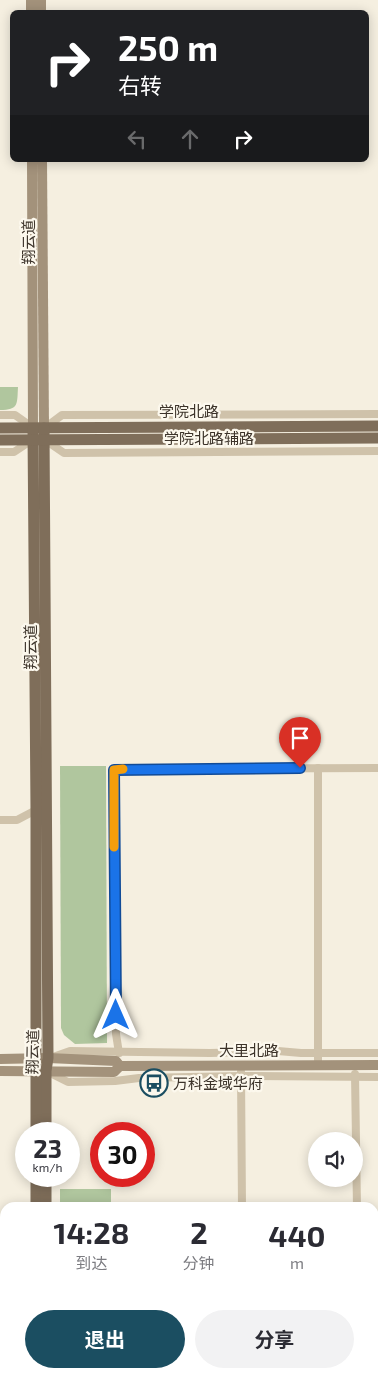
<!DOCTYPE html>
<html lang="zh">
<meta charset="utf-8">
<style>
body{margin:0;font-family:"Exo 2","Noto Sans SC",sans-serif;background:#f2f2f3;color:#2b2b33;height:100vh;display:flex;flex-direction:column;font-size:19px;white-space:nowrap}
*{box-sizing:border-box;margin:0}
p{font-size:16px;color:#7c7c81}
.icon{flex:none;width:28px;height:28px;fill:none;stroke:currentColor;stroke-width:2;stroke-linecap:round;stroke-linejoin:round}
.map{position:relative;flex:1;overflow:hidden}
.side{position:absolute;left:0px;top:1202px;width:379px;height:176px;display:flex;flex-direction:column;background:#fff;border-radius:15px 15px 0 0;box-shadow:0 2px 12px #0003}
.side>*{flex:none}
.hud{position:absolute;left:10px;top:10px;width:359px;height:152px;border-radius:8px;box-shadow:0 2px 12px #0003;background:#202124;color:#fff;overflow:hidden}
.tools{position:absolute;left:308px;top:1132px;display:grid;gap:10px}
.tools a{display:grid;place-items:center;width:55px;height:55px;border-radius:50%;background:#fff;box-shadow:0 2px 12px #0003;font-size:25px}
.speed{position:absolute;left:15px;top:1122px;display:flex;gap:10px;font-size:25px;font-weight:700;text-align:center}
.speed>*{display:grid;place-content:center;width:65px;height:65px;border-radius:50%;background:#fff;box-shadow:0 2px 12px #0003;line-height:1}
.speed small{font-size:12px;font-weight:400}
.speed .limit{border:8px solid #d22;background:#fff;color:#111}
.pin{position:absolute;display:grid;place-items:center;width:42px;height:42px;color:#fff;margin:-51px -21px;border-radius:50% 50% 50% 0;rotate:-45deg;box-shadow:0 0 5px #0007}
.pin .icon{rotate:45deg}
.me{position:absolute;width:55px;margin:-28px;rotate:0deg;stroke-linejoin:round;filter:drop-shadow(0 0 4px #0008)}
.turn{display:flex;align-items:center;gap:18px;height:105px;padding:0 25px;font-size:22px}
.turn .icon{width:65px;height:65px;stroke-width:2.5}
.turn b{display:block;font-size:35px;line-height:42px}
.lanes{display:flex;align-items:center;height:48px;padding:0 25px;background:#0003;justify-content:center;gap:25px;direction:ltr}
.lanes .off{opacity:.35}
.eta{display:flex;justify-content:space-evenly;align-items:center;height:85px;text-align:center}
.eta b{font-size:30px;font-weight:700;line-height:35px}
.cta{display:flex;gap:10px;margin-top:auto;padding:10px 25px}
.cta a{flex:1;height:58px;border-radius:30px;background:#1b4e61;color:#fff;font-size:20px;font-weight:700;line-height:58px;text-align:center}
.cta a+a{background:#f2f2f3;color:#2b2b33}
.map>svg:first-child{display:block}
.green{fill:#b0c69e}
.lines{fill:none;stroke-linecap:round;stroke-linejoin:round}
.street{stroke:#cfc2aa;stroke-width:8}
.secondary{stroke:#a3927b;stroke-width:10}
.primary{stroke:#7f6e5a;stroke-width:11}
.route-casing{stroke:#114b97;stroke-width:12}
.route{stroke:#1a73e8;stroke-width:9}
.slow{stroke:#f59e0b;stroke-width:9}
.labels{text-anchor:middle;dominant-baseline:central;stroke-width:4.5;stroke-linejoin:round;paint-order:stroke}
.street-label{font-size:15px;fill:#3c332a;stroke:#fcf8ed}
.poi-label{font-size:15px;fill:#3c332a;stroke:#fcf8ed;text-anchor:start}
</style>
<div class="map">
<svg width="378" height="1378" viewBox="0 0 378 1378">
<rect width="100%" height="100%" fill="#f5efe0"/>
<g class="green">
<path d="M0 387H18C17 404 19 410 0 410Z"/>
<path d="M60 766H106L107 1043 75 1044 64 1035 61 1028Z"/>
<rect x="60" y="1189" width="51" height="18"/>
</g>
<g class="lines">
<g class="street">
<path d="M0 415H15L32 427"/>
<path d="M46 427 62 415 378 414"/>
<path d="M45 440 64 453 378 451"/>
<path d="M0 452H14L32 440"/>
<path d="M0 820H17L36 810"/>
<path d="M119 1053 116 1034 114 769 378 768"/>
<path d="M53 1057 70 1051 210 1053 278 1051 301 1053H378"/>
<path d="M318 1065V768"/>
<path d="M241 1072 242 1208"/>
<path d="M50 1073 68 1082 115 1081 139 1078 241 1076 378 1077"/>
<path d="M355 1074 357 1208"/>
<path d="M374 1220H378"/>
<path d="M374 1350H378"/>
<path d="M365 1378V1374"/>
</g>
<g class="secondary">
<path d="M31 0V12"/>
<path d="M41 0V12"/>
<path d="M32 160 33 429"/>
<path d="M42 160 44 428"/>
<path d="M0 1059 48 1058 116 1061 120 1066"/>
<path d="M0 1071 114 1072 120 1066 378 1065"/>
</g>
<g class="primary">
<path d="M0 428C126 427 252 426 378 426"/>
<path d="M44 428 48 1058 46 1071V1134"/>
<path d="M33 429 36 810V1134"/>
<path d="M0 440 378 438"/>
<path d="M36 1176V1208"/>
<path d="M46 1176V1208"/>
<path d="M36 1374V1378"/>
<path d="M46 1374V1378"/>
</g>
</g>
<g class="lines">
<g class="route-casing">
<path id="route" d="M116 1015 114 770 300 768"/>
</g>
<use href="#route" class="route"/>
<path class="slow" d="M114 847V770L123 769"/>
</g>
<defs>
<g id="bus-ring" transform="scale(1.4375)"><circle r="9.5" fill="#fcf8ed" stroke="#1b4e61" stroke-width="1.5"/><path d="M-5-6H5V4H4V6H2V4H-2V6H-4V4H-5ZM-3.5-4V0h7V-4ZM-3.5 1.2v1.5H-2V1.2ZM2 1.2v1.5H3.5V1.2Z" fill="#1b4e61"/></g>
</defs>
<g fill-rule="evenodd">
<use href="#bus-ring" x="154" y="1083"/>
</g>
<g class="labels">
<g class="street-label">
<text transform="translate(28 242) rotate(-90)">翔云道</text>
<text x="189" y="411">学院北路</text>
<text x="209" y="438">学院北路辅路</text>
<text transform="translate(30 647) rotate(-90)">翔云道</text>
<text x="249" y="1050">大里北路</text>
<text transform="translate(32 1052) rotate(-89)">翔云道</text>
</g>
<g class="poi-label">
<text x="173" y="1083">万科金域华府</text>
</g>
</g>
</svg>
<div class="tools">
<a><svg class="icon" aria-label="sound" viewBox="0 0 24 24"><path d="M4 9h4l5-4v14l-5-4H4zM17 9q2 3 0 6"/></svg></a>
</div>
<div class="speed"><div>23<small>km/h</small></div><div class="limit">30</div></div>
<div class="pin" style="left:300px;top:768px;background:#d93025"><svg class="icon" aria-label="arrive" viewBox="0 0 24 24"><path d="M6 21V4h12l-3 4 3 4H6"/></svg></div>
<svg class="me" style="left:116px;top:1015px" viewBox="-20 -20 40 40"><path d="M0-17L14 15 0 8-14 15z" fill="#1a73e8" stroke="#fff" stroke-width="4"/></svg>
<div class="hud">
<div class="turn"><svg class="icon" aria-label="right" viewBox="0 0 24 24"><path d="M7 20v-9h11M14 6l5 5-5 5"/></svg><div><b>250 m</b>右转</div></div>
<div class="lanes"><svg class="icon off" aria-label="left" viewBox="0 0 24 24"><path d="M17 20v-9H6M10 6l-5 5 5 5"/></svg><svg class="icon off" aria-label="ahead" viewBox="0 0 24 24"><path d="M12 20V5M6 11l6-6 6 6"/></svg><svg class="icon" aria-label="right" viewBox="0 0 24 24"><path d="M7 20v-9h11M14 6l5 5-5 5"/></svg></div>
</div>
<section class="side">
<div class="eta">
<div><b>14:28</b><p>到达</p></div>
<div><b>2</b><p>分钟</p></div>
<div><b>440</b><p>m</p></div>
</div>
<div class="cta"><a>退出</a><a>分享</a></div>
</section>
</div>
